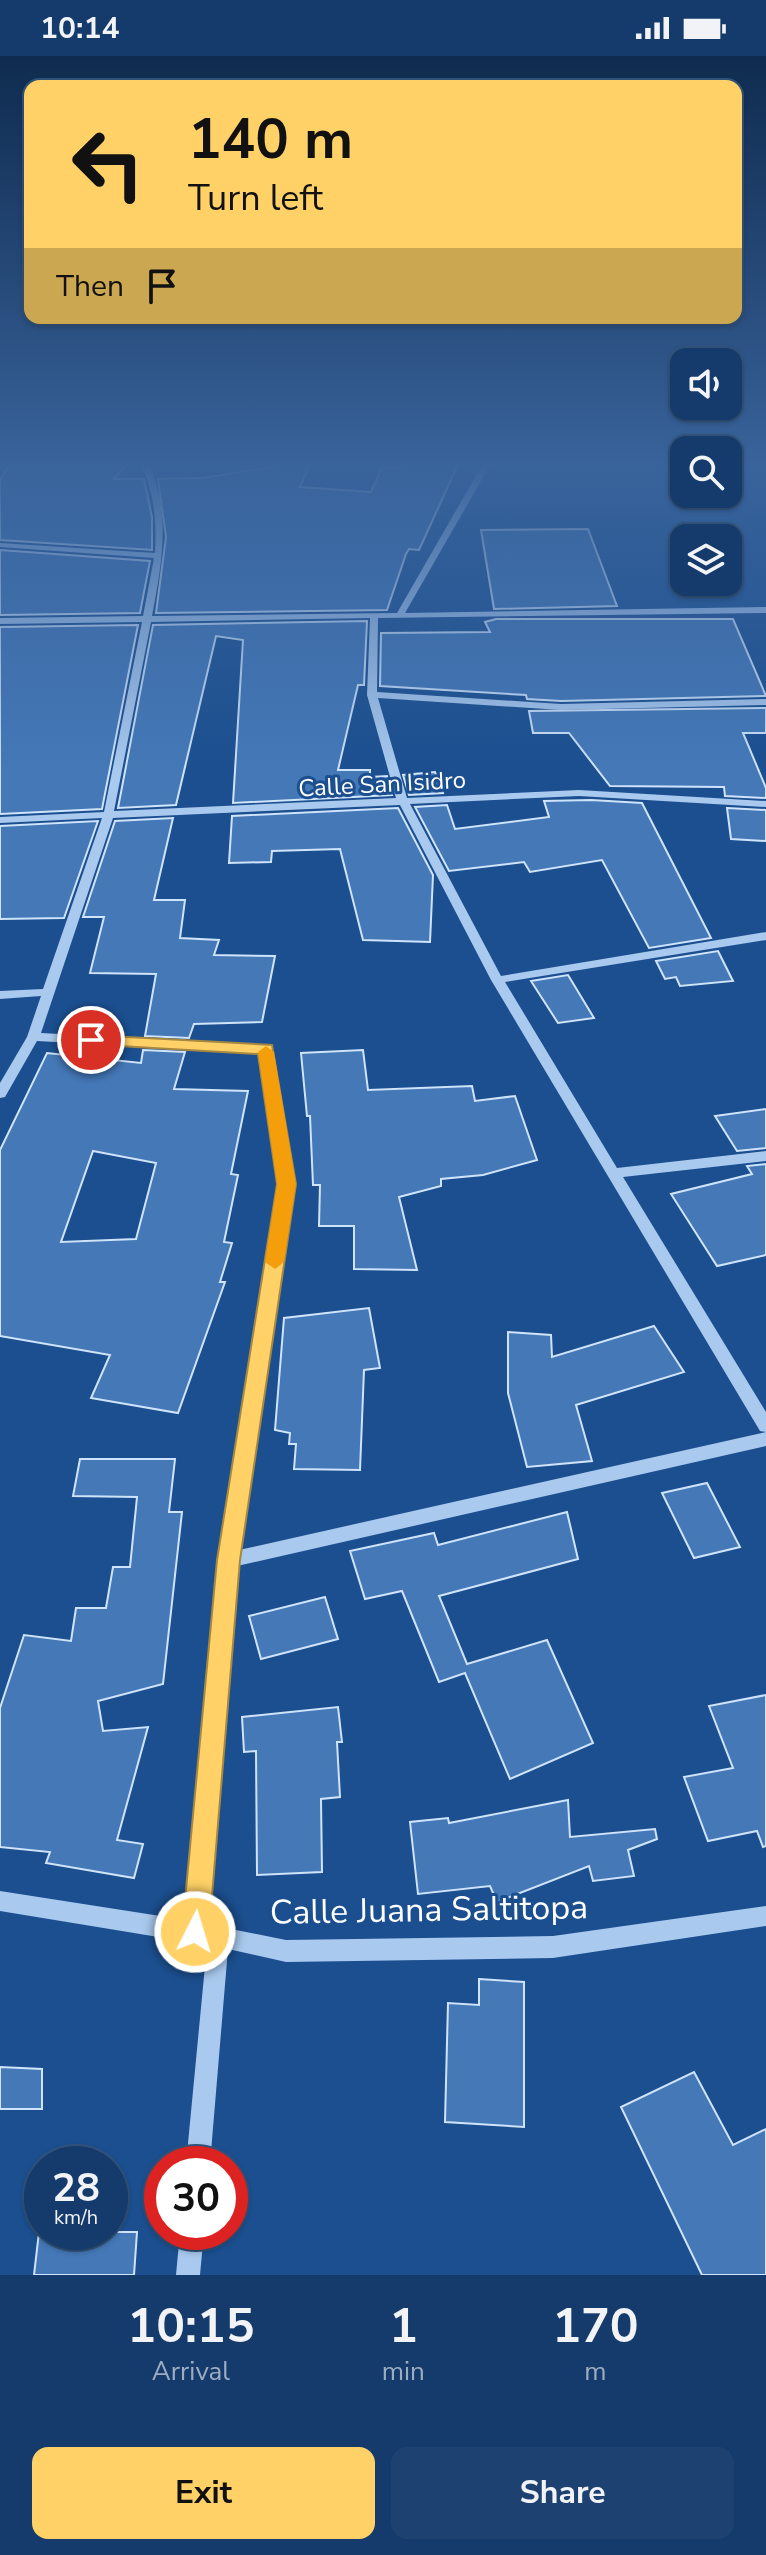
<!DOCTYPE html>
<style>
body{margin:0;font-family:"Nunito Sans",sans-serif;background:#1d4271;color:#f1f3f6;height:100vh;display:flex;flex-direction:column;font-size:30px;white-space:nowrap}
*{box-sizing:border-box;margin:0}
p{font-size:26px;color:#9dadc1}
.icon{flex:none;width:44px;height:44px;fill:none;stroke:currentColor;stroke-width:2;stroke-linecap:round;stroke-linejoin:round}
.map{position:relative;height:2219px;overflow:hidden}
.drawer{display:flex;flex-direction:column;background:#143b6b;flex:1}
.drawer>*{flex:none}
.hud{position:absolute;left:24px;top:24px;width:718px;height:244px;border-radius:16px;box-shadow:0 2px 6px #0004,0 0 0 2px #33557e;background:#ffd166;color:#111;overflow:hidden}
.fabs{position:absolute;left:670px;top:292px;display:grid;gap:16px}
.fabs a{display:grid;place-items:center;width:72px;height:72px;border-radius:16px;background:#143b6b;box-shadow:0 2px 6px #0004,0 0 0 2px #33557e;font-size:40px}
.speed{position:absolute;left:24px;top:2090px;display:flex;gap:16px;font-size:40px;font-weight:700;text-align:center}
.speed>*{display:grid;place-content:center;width:104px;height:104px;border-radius:50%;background:#143b6b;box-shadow:0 2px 6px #0004,0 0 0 2px #33557e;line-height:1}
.speed small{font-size:20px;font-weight:400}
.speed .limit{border:12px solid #d22;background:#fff;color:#111}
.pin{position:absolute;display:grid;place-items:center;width:68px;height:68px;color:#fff;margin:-34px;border:4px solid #fff;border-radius:50%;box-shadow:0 2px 8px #0007}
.me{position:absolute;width:88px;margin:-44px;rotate:5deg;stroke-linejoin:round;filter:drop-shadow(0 0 6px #0008)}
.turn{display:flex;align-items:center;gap:28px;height:168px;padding:0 32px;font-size:36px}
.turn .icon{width:104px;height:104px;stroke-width:2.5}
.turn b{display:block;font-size:56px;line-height:68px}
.then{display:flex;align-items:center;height:76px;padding:0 32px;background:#0003;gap:16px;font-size:30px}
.eta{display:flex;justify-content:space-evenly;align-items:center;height:136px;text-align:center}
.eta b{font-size:48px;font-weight:700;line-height:56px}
.button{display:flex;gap:16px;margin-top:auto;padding:16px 32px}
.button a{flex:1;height:92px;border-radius:16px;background:#ffd166;color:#111;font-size:32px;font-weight:700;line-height:92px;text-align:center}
.button a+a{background:#1d4271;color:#f1f3f6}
.status{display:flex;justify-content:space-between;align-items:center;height:56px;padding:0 40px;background:#143b6b;direction:ltr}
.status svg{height:22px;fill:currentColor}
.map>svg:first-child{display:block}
.building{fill:#4478b7;stroke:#cfe3fa;stroke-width:2;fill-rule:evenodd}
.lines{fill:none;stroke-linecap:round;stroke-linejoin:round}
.minor{fill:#a9c9ee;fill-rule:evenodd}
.route{fill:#ffd166;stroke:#a68842;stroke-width:2}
.slow{fill:#f59e0b}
.labels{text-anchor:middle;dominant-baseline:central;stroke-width:6;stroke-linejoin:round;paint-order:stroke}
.far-street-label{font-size:24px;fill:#fff;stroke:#1b4f8f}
.near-street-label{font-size:34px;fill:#fff;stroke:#1b4f8f}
</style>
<div class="status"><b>10:14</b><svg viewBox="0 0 49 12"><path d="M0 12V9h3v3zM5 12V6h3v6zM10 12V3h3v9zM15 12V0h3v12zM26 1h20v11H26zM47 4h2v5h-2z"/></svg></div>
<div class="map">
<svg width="766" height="2219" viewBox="0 0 766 2219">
<rect width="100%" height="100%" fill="#1b4f8f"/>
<g class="building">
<path d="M398 404H460L419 494 409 493 406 498 387 554 156 557 166 481 158 423 203 422 272 411 275 405 310 407 300 431 371 436 382 411 405 412Z"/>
<path d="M662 404H684V434Z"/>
<path d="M10 407 125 410 114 423H144L152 461V494L0 484V424Z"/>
<path d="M588 473 617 550 494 553 481 474Z"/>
<path d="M0 494 150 505 140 557 0 559Z"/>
<path d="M496 563H733L766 640 561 645 527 643 526 639 380 630 381 577 490 576 485 566Z"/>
<path d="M367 565 364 629H358L338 714H370V721L387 720 392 739 233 747 243 584 216 580 176 749 118 752 153 569Z"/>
<path d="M138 569 102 753 0 758V571Z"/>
<path d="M766 652V677H743L766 732V742L725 740 724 731 610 730 569 677H533L529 655Z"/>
<path d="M435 716 443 737 409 739 403 719Z"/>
<path d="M591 744 642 747 711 882 649 892 602 804 530 816 524 806 449 815 415 751 447 749 455 773 549 761 544 745Z"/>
<path d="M398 752 433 819 430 886 363 884 340 793 272 795 271 806 229 807 232 760Z"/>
<path d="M727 752 766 754V785L731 783Z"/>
<path d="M173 762 154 844H185L180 882 219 884 214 899 275 900 262 966 194 968 189 982 145 980 156 918 90 917 104 861H83L115 765Z"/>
<path d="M98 765 64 862 0 863V770Z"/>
<path d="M718 895 733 925 680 930 676 921 665 923 656 905Z"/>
<path d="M568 919 594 962 558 967 531 925Z"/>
<path d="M143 994 185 996 174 1033 248 1035 231 1118 238 1119 224 1186 232 1187 220 1226H225L178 1357 91 1342 110 1299 0 1280V1094L47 997 141 1007ZM93 1095 156 1107 136 1183 61 1186Z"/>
<path d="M363 994 368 1034 472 1030 475 1045 515 1040 537 1104 483 1119 441 1123V1130L399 1141 417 1214 354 1213V1170H319L320 1129H313L310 1060H307L301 997Z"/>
<path d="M766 1053V1092L737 1095 715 1060Z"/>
<path d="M766 1108V1199L717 1210 671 1138 752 1118 747 1110Z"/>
<path d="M369 1252 380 1312 364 1314 360 1414 294 1413 296 1388H289L290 1377 275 1374 284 1262Z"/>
<path d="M654 1270 684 1316 576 1349 592 1405 527 1411 508 1337V1276L551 1279 552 1301Z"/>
<path d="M80 1403H175L169 1456H182L163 1628 98 1645 103 1675 148 1671 117 1784 143 1788 134 1822 46 1807 50 1796 0 1791V1652L24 1579 71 1585 76 1552H106L113 1511H130L137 1441 73 1440Z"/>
<path d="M707 1427 740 1491 694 1502 662 1437Z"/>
<path d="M567 1456 578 1503 439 1540 467 1608 547 1584 593 1687 510 1723 465 1617 439 1626 402 1535 365 1543 350 1495 434 1477 438 1489Z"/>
<path d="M325 1541 338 1583 261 1603 249 1560Z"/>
<path d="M766 1639V1790L763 1791 757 1775 708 1785 684 1721 733 1712 709 1650Z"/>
<path d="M338 1651 342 1686H337L340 1741 321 1743 322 1816 257 1819 256 1695 244 1696 242 1661Z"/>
<path d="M568 1744 570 1781 655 1773 657 1783 628 1794 634 1820 593 1825 589 1810 497 1846 490 1830 418 1838 410 1766 448 1762 449 1767Z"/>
<path d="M479 1923 524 1926V2071L445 2066 448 1947 479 1949Z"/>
<path d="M0 2011 42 2013V2053H0Z"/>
<path d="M694 2016 733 2089 766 2073V2219H702L621 2051Z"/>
<path d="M39 2176H137L134 2219H34Z"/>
</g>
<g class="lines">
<g class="minor">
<path d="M139 404H147C172 456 162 506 152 560L397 557 485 404H493L405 557 766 551V557L378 562 377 636 561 648 766 643V649L561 654 378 642 407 742 579 734 766 745V751L579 740 410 748 501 920 766 876V884L505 926 617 1112 766 1095V1105L623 1121 766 1356V1390L237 1510 206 1868 286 1884 553 1880 766 1850V1870L553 1902 286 1906 228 1893 210 2108H186L207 1889 0 1855V1835L186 1864 220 1504 280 1128 260 997 37 985 5 1041 0 1042V1027L27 981 41 940 0 943V935L43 933 102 762 0 767V761L104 756 142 566 0 568V562L143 560 154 502 0 491V487L155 497C157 464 154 434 139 404ZM370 562 367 639 396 742 114 755 151 566ZM400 749 491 924 760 1375 766 1376 239 1494 294 1128 272 993 266 989 41 977 113 762Z"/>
<path d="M180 2176H204L200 2219H176Z"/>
</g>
</g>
<linearGradient id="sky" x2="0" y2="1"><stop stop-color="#0f2b4f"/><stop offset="0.57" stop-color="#39639b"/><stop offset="1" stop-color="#39639b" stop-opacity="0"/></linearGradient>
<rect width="766" height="715" fill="url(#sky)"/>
<path class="route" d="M91 979 272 989 296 1128 240 1504 209 1876 205 1886 195 1890 186 1886 182 1876 217 1504 277 1128 258 998 85 988V981Z"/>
<path class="slow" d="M266 990 274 996 296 1128 284 1206 275 1213 265 1206 277 1128 258 996Z"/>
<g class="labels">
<g class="far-street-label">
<text transform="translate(382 728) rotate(-3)">Calle San Isidro</text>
</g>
<g class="near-street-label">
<text transform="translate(429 1854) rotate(-1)">Calle Juana Saltitopa</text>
</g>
</g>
</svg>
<div class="fabs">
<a><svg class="icon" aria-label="sound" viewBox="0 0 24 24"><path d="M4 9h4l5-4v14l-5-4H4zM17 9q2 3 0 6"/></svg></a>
<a><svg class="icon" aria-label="search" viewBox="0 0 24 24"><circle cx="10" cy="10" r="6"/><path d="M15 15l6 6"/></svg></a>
<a><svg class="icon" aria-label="layers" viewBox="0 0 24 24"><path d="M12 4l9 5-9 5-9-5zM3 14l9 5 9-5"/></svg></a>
</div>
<div class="speed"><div>28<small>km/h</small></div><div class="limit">30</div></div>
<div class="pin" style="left:91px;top:984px;background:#d93025"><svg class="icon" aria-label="arrive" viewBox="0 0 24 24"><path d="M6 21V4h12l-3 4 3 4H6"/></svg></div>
<svg class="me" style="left:195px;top:1876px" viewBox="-20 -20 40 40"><circle r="17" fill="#ffd166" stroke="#fff" stroke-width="3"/><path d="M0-11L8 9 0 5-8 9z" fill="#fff"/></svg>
<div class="hud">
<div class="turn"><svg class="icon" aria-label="left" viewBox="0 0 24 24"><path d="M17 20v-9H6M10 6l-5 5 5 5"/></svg><div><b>140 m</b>Turn left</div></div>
<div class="then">Then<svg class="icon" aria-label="arrive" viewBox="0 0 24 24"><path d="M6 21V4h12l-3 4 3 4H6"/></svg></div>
</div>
</div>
<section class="drawer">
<div class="eta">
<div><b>10:15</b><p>Arrival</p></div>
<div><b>1</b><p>min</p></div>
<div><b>170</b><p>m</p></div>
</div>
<div class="button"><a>Exit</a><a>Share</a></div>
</section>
